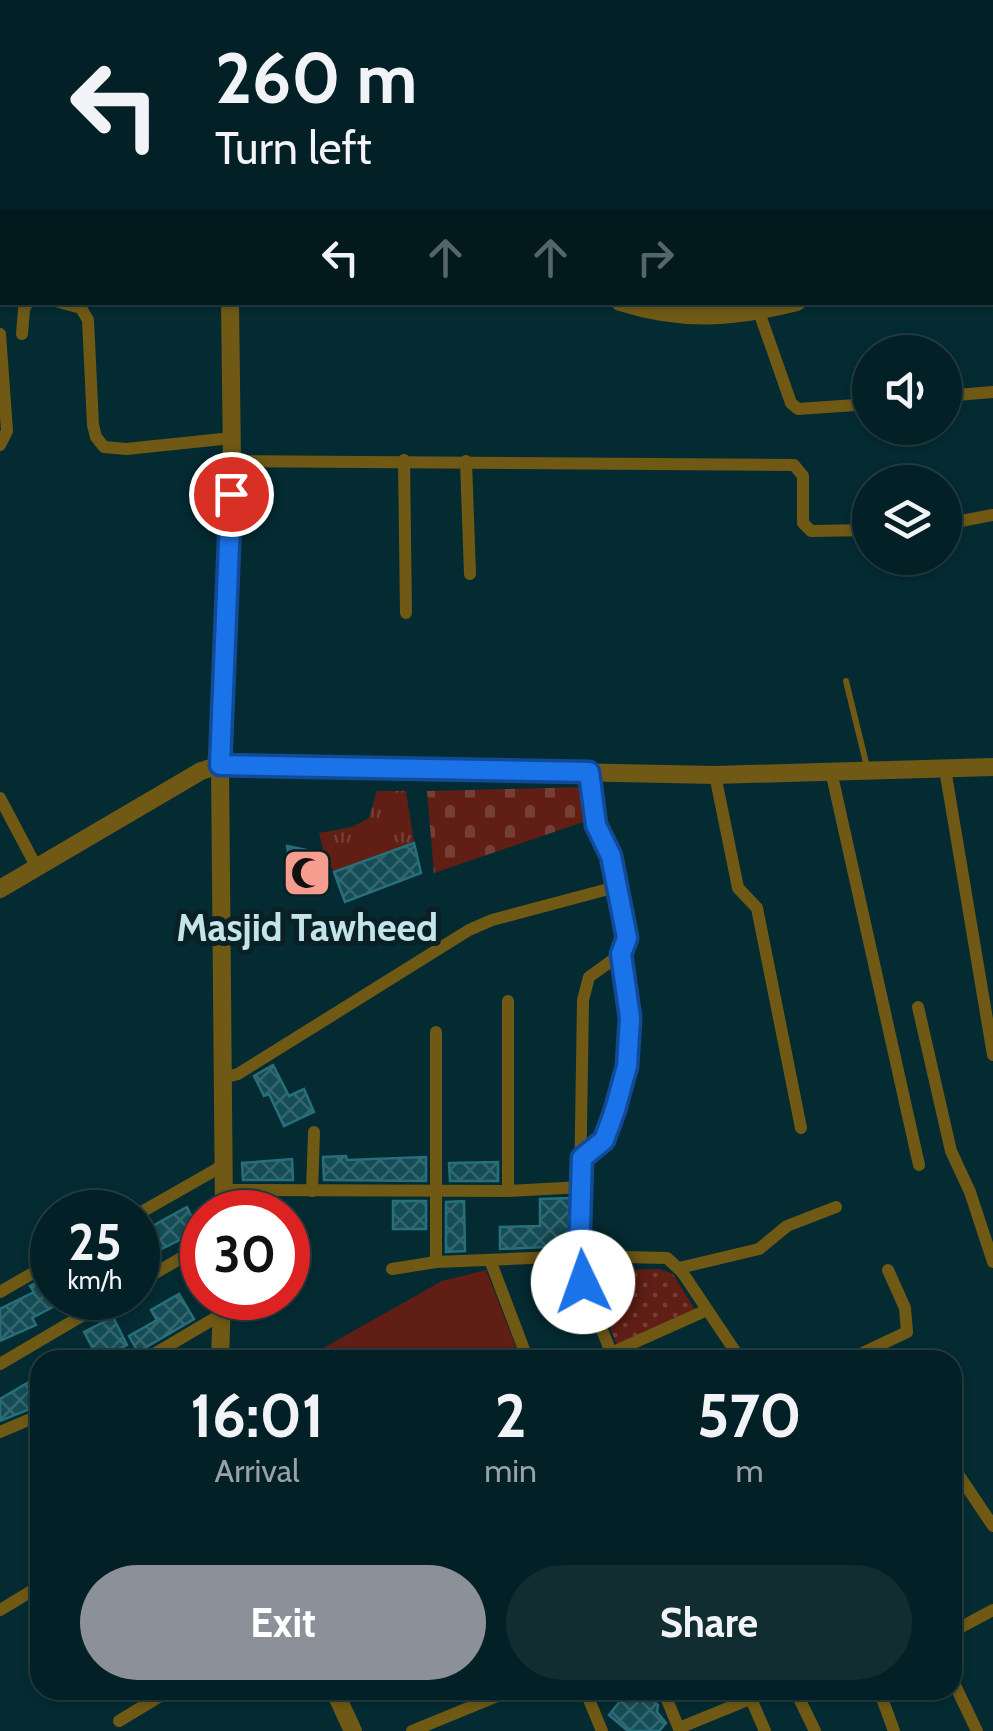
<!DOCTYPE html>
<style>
body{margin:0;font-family:Cabin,sans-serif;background:#112d32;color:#f1f3f6;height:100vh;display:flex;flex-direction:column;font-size:38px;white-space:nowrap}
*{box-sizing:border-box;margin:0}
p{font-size:32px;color:#97a3a7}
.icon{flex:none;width:55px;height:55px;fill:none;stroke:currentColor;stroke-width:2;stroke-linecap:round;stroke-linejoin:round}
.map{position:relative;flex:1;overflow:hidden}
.sheet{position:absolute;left:30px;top:1350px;width:932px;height:350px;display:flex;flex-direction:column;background:#032026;border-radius:30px;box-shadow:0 2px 8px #0004,0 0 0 2px #243e43}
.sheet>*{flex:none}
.banner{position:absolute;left:0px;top:0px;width:995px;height:305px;box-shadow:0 2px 8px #0004,0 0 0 2px #243e43;background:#032026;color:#f1f3f6;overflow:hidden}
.tools{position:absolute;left:852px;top:335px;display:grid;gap:20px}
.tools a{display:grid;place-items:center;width:110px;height:110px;border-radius:50%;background:#032026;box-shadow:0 2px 8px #0004,0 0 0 2px #243e43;font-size:50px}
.speed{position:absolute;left:30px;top:1190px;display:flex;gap:20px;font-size:50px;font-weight:700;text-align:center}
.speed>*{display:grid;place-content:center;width:130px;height:130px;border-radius:50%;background:#032026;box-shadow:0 2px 8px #0004,0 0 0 2px #243e43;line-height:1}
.speed small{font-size:25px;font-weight:400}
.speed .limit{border:15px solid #d22;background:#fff;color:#111}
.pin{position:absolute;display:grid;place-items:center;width:85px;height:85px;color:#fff;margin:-42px;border:5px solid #fff;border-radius:50%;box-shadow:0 2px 10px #0007}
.me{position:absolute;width:110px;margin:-55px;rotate:357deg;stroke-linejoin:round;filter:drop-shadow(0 0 8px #0008)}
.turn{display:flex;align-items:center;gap:35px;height:210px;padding:0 50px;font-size:45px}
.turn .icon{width:130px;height:130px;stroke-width:2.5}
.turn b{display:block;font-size:70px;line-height:85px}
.lanes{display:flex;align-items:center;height:95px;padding:0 50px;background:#0003;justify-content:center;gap:50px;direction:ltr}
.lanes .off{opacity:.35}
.eta{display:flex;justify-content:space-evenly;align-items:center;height:170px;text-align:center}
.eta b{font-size:60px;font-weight:700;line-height:70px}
.action{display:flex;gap:20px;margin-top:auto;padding:20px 50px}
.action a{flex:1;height:115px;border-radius:60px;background:#8c9099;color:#fff;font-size:40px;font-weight:700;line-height:115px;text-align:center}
.action a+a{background:#112d32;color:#f1f3f6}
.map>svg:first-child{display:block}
.grass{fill:url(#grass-tufts)}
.cemetery{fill:url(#cemetery-stones)}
.park{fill:url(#park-dots)}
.garden{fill:#601e15}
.building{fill:url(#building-cross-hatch);stroke:#276f7b;stroke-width:2.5}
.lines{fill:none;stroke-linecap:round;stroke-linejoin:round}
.service{stroke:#6f5915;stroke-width:6}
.minor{stroke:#6f5915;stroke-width:12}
.tertiary{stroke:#6f5915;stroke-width:18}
.route-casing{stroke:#114b97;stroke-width:25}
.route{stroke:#1a73e8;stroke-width:18}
.labels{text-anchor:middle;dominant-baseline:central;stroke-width:10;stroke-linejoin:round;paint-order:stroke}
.poi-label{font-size:38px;font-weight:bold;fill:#c2e4ea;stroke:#0a2024}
</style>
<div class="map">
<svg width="993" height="1731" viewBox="0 0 993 1731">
<defs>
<pattern id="grass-tufts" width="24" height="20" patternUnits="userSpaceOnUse" patternTransform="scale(2.5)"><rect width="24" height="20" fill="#601e15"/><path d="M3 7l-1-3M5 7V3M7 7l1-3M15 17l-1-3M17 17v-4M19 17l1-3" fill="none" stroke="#753f37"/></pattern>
<pattern id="cemetery-stones" width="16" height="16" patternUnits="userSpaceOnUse" patternTransform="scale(2.5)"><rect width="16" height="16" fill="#601e15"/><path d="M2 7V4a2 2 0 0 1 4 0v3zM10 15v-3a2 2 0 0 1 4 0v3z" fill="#753f37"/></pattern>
<pattern id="park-dots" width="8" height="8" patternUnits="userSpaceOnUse" patternTransform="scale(2.5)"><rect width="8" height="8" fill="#601e15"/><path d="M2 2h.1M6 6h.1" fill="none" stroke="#753f37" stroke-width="1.8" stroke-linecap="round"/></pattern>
<pattern id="building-cross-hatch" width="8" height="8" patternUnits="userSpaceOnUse" patternTransform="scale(2.5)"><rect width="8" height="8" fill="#154d56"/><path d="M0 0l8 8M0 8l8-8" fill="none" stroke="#35666e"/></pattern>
</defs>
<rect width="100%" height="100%" fill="#042b32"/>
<path class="grass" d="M377 791H406L414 843 334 872 324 853 319 833 352 827 369 818Z"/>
<path class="cemetery" d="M586 787 589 820 434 873 427 791Z"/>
<path class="park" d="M660 1269 673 1274 697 1313 630 1348 616 1343 587 1271Z"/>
<path class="garden" d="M486 1270 521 1360H302L442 1281Z"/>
<g class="building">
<path d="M414 843 421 873 345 902 334 872Z"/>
<path d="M287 846 321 853 322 892 295 895Z"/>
<path d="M273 1065 289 1096 304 1089 314 1112 284 1126 269 1094 264 1096 254 1076Z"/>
<path d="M346 1156 347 1160 426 1157V1181L324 1180 323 1157Z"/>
<path d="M292 1159 293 1180H243L242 1163Z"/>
<path d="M498 1162V1181H450L449 1163Z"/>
<path d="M570 1198 569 1246 500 1249V1227L540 1226V1199Z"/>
<rect x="393" y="1201" width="33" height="28"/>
<path d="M464 1201 465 1251 446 1252V1202Z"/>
<path d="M187 1207 198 1231 143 1258 138 1246V1234Z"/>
<path d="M48 1276 52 1284V1298H70L32 1318 36 1325 0 1341V1309L34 1292 30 1286Z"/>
<path d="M179 1294 194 1319 138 1352 129 1336 157 1320 151 1310Z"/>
<path d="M113 1317 127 1345 99 1359 84 1332Z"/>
<path d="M36 1378 40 1384V1405L0 1421V1399Z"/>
<path d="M629 1690 639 1697 643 1692 658 1705 657 1712 666 1723 659 1731H628L609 1715Z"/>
</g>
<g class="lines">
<path class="service" d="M846 681 867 767"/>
<g class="minor">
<path d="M596 0 603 2"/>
<path d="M798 0 804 2"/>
<path d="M626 2V0"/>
<path d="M717 2 719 0"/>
<path d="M980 2 986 0"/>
<path d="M0 252H2"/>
<path d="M59 302 81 308 88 320 93 425 96 437 104 447 126 449 232 438"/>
<path d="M759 312 791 403 798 409 870 404"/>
<path d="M0 334 7 431 0 445"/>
<path d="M22 334 24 309 28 302"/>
<path d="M945 396 993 392"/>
<path d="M404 460 406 613"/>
<path d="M232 461 794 465 803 476V523L811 531 870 530"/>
<path d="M466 461 470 574"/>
<path d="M945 524 993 515"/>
<path d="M945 769 993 1055"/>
<path d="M831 771 919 1165"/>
<path d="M589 772 596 825 611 856 627 938 621 954 589 977 583 1000 579 1256 583 1282 614 1360"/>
<path d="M715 775 738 888 757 908 801 1128"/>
<path d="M0 798 37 868"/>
<path d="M918 1007 951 1151 970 1192 993 1262"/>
<path d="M223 1078 238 1074 469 930 492 920 616 887"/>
<path d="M582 1158C642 1117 629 1015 621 954"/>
<path d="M225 1190 508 1191 582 1187"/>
<path d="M312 1191 314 1132"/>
<path d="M508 1191V1001"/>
<path d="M138 1214 224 1165"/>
<path d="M490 1260 528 1360"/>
<path d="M436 1262V1032"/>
<path d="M679 1268 759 1249 787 1226 836 1207"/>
<path d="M392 1269 436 1262 579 1256 667 1258 682 1272 741 1360"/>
<path d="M138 1283 202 1246"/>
<path d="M0 1292 52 1262"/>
<path d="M611 1353 707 1310"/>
<path d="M144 1360 222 1314"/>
<path d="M848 1360 907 1332 905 1308 888 1270"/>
<path d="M0 1364 112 1298"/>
<path d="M0 1432 40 1415"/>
<path d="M952 1465 993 1526"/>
<path d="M0 1610 40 1586"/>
<path d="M952 1632 993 1610"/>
<path d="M954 1683 977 1731"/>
<path d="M585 1690 602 1731"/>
<path d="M663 1690 680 1731"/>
<path d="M795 1690 815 1731"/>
<path d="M879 1690 894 1731"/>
<path d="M751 1699 765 1731"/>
<path d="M119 1721 170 1690"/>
<path d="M679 1728 772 1690"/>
<path d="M412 1731 512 1690"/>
</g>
<g class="tertiary">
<path d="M227 0 228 2"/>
<path d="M992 253H993"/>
<path d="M620 302C683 322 733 318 797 302"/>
<path d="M0 889 201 771 220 765 715 775 993 767"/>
<path d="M224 1212 220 765 232 461 230 302"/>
<path d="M220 1360 222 1298"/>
<path d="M334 1690 353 1731"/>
</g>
</g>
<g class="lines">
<g class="route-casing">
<path id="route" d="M231 494 220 765 589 772 596 825 611 856 627 938 621 954 630 1018 627 1066 615 1110 604 1140 582 1158 579 1256 583 1282"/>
</g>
<use href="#route" class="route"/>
</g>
<defs>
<g id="mosque-square" transform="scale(2.5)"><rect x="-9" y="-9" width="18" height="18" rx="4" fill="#f59d8e" stroke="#0a2024"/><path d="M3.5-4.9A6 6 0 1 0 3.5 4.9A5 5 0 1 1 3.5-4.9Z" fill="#111"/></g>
</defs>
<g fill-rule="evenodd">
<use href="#mosque-square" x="307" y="873"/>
</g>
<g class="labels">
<g class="poi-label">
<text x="307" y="927">Masjid Tawheed</text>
</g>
</g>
</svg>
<div class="tools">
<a><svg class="icon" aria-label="sound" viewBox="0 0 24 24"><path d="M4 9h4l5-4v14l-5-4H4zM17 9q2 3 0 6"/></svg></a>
<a><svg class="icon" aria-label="layers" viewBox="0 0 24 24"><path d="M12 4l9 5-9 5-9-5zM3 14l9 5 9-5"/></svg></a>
</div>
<div class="speed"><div>25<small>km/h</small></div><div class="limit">30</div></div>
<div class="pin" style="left:231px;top:494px;background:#d93025"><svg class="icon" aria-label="arrive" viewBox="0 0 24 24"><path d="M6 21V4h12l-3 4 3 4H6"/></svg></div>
<svg class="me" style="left:583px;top:1282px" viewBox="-20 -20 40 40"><circle r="19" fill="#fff"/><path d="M0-13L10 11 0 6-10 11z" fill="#1a73e8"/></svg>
<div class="banner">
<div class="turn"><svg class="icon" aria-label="left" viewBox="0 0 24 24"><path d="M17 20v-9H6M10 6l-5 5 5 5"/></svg><div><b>260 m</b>Turn left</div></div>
<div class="lanes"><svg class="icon" aria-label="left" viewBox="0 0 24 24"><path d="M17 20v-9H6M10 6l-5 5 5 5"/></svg><svg class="icon off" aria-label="ahead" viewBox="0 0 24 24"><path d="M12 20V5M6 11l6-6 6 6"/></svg><svg class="icon off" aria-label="ahead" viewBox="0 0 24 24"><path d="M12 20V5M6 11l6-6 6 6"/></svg><svg class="icon off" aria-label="right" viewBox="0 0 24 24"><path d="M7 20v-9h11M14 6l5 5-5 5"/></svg></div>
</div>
<section class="sheet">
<div class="eta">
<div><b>16:01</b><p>Arrival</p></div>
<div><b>2</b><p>min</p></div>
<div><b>570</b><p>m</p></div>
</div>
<div class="action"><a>Exit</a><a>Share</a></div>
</section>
</div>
